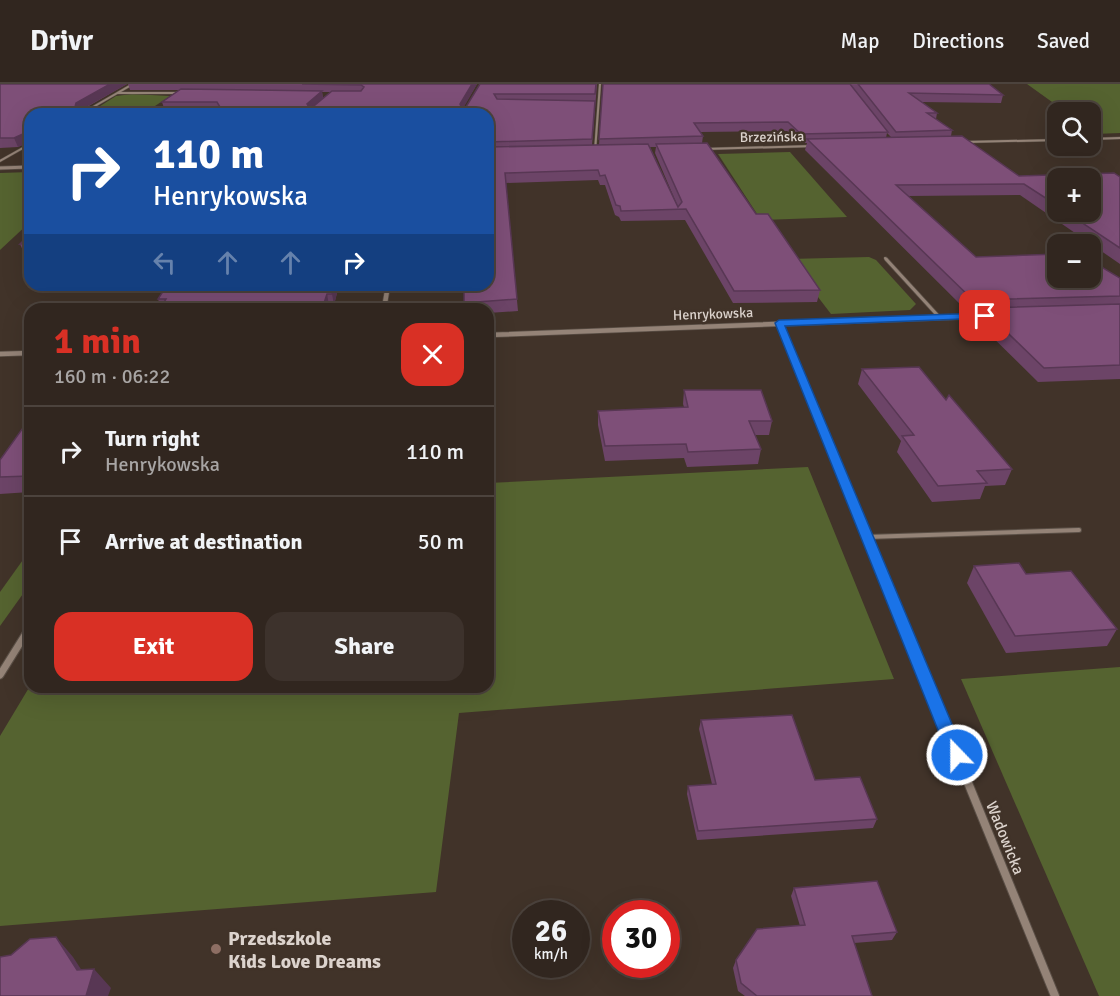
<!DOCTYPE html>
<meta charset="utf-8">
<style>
body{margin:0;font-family:Signika,sans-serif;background:#3d322c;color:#f1f3f6;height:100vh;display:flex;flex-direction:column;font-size:22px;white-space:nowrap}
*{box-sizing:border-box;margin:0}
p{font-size:20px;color:#a8a5a4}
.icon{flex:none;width:33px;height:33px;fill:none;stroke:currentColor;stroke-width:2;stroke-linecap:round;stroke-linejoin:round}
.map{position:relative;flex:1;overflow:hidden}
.drawer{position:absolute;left:24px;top:219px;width:470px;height:390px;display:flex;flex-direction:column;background:#31261f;border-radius:18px;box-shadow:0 6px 24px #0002,0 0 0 2px #4c433d}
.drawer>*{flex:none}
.banner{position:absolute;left:24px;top:24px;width:470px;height:183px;border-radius:18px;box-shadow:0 6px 24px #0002,0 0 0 2px #4c433d;background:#1a4fa0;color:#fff;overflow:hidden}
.controls{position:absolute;left:1047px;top:18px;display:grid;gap:12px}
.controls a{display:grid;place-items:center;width:54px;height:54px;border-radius:12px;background:#31261f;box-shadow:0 6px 24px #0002,0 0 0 2px #4c433d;font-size:30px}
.speed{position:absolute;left:512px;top:816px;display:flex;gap:12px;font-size:30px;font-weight:700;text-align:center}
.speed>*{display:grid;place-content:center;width:78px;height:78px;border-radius:50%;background:#31261f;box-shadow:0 6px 24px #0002,0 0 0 2px #4c433d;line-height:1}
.speed small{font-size:15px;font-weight:400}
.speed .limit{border:9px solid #d22;background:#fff;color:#111}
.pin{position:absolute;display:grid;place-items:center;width:51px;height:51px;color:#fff;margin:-26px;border-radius:12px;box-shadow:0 3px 9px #0006}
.me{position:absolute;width:66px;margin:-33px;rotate:338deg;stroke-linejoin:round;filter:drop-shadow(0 0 4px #0008)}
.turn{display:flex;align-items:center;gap:21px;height:126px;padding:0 30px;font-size:27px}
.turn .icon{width:78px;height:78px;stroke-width:2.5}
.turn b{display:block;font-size:42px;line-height:51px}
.lanes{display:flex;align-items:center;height:57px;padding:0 30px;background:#0003;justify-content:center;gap:30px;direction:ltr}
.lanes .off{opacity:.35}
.round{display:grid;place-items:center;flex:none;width:63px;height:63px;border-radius:18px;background:#3d322c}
.summary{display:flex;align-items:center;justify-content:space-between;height:102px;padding:0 30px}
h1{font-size:36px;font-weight:700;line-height:45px;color:#d93025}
.action{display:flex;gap:12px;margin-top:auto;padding:12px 30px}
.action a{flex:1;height:69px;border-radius:18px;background:#d93025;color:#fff;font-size:24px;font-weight:700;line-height:69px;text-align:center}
.action a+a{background:#3d322c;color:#f1f3f6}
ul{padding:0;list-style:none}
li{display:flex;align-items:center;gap:18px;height:90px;padding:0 30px;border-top:2px solid #4c433d}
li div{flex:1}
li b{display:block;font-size:22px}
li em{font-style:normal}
header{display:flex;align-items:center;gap:36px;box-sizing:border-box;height:84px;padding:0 30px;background:#31261f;border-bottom:2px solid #4c433d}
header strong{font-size:28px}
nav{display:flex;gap:33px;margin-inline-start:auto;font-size:21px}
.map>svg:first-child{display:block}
.green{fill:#556330}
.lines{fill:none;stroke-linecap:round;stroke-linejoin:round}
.service-far2-casing{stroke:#5a4f46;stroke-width:3}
.service-far1-casing{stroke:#5a4f46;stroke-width:4.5}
.service-casing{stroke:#5a4f46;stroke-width:6}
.minor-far5-casing{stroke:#5a4f46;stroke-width:3}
.minor-far4-casing{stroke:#5a4f46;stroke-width:4.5}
.minor-far3-casing{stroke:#5a4f46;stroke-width:6}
.minor-far2-casing{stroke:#5a4f46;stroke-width:8}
.minor-far1-casing{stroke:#5a4f46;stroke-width:9}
.minor-casing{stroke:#5a4f46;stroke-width:10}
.service-far2{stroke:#948377;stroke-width:2}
.service-far1{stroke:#948377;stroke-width:3}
.service{stroke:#948377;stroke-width:4}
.minor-far5{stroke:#948377;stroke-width:2}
.minor-far4{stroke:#948377;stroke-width:3}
.minor-far3{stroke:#948377;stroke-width:4.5}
.minor-far2{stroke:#948377;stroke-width:5}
.minor-far1{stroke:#948377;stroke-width:7}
.minor{stroke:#948377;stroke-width:8}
.wall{fill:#6c4467;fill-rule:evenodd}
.shaded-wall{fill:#583754}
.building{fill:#7e4f78;stroke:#583754;stroke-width:1.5}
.route{fill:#1a73e8;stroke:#114b97;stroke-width:1.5}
.education-dot{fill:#8d6e63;stroke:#413329;stroke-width:2}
.labels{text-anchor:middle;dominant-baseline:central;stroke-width:5;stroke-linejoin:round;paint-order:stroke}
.far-street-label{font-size:14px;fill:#dcd3cd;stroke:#413329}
.street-label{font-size:16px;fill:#dcd3cd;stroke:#413329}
.near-poi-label{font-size:20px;font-weight:bold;fill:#dcd3cd;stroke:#413329;text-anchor:start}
</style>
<header>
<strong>Drivr</strong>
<nav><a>Map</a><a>Directions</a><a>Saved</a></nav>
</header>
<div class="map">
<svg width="1120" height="912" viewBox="0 0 1120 912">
<rect width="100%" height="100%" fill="#413329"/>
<g class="green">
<path d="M1027 0H1120V49L1095 50 1091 47 1090 28H1066Z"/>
<path d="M132 10 170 12 152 24H97L116 12Z"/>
<path d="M790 68 847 133 761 136 718 70Z"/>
<path d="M30 88V138L0 166V89Z"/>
<path d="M869 173 876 176 916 220 910 226 831 230 789 175Z"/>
<path d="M808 383 894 595 459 629 436 808 0 842V652L30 602 488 603V399Z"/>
<path d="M30 466V500L0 542V508Z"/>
<path d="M1120 583V912H1099L961 595Z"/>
</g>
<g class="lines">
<g class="service-far2-casing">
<g id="service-far2">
<path d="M118 9H179"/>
<path d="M81 30 133 0"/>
<path d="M595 67 600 0"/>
<path d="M0 77 30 60"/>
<path d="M885 174 887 176"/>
</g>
</g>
<g class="service-far1-casing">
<path id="service-far1" d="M886 175 940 234"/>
</g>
<g class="service-casing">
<path id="service" d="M867 453 1079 446"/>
</g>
<g class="minor-far5-casing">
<g id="minor-far5">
<path d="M1090 55 1120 54"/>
<path d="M965 58 1058 56"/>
<path d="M704 65 814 62"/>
</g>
</g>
<g class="minor-far4-casing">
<path id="minor-far4" d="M0 84 30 83"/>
</g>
<g class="minor-far3-casing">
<g id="minor-far3">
<path d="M384 225 388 201"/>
<path d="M779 239 804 301"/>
<path d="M488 251 988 232"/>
<path d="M0 270 30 269"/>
</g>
</g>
<g class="minor-far2-casing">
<path id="minor-far2" d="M804 299 869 459"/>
</g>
<g class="minor-far1-casing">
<g id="minor-far1">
<path d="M869 457 951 659"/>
<path d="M0 591 30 543"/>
</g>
</g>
<g class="minor-casing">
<path id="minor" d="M951 657 1055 912"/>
</g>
<use href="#service-far2" class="service-far2"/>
<use href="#service-far1" class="service-far1"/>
<use href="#service" class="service"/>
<use href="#minor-far5" class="minor-far5"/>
<use href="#minor-far4" class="minor-far4"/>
<use href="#minor-far3" class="minor-far3"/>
<use href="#minor-far2" class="minor-far2"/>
<use href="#minor-far1" class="minor-far1"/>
<use href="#minor" class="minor"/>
</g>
<g class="wall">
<path d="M0 0H127L87 23 164 24 162 18 179 6H130L128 0H477L463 24 466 23 480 0H597L592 61H599L603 0H989L1003 11 1001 19 921 18 937 29 936 35 952 46 951 52 1019 92 1120 93V180L1020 111 908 112 976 173 1120 194V295L1038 298 977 238 981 229H969L805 66 807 59H799L787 47 700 48 703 52 702 59 756 130 820 206 817 218 733 219 685 136 621 137 619 133 615 131 605 101H600L598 96 506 99 518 227 488 229V225H464V219L488 201V30H30V61L29 58 18 63 0 64ZM322 8H331L323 14ZM887 49 891 53 886 54ZM650 63H656L655 69 678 123ZM1058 94 1090 128H1058Z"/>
<path d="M30 150V170L25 171 20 160Z"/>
<path d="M339 201 334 221 161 224 158 215Z"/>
<path d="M862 285 946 316 1012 385 1005 401 985 402 980 415 932 418 897 368 901 357 858 300Z"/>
<path d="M684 306 772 337 769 351H755L761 365 758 380 687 383 684 374 605 377 598 341V327L684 323 683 320Z"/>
<path d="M30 334V408L0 410V376Z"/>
<path d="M974 482 1026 490 1117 545 1107 562 1006 569 967 499Z"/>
<path d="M701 636 815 696 877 735 873 744 697 756 687 710 688 702 712 700 699 645Z"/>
<path d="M794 804 897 848 892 856 854 859 872 912H745L738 907 733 884 736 876 800 842 791 812Z"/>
</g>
<g class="shaded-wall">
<path d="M110 0H127L79 27 75 23 76 19Z"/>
<path d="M472 0H477L461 28 460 20Z"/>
<path d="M322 7 323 15 308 28 307 20Z"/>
<path d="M27 48 30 54H27L29 58 18 63 14 54Z"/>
<path d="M334 201H339L334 221 332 210Z"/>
<path d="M327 210 329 221 328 225H322Z"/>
<path d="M56 853 73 873 90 899 94 885 111 904 108 912H86L77 886Z"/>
</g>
<g class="building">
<path d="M0 0H110L76 19 75 23 217 25 220 23 217 18H162L181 5 322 7 307 20 310 25 332 7H361L364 3 361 1 302 0H472L460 20 462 25 466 23 480 0H596L595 10H494L497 15 595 17 592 55 488 58V30H30V54H27L30 50 27 48 14 54H0Z"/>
<path d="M603 0H850L888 48 801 50 788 38 694 39 703 52 599 55Z"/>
<path d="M858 0H989L1003 11 909 9 937 29H927L952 46 896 48Z"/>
<path d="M962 52 1019 92 1114 89 1120 93V164L1066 128H1090V94H1058V122L1024 100 896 101 976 173 1058 170V194H1090V176L1120 194V212L973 216 807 55Z"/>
<path d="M707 59 756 130H768L820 206 734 207 686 125 621 127 620 122 616 121 605 91 600 92 598 86 505 89 517 215 464 219V201H488V63L648 60 678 123 682 118 656 60Z"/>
<path d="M30 150V159L20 160Z"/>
<path d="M167 201H334L332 210H327L322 225H160L166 215H158Z"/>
<path d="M1120 220V281L1044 284 982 224Z"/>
<path d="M919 283 946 316 949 311 1012 385 977 387 987 399 938 402 902 352 914 351 862 285Z"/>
<path d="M684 306H761L772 337H749L761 365 688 368 686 360 605 362 598 327 688 323Z"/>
<path d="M30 334V392L0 393V376Z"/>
<path d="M1019 479 1026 490 1071 487 1117 545 1015 552 974 482Z"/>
<path d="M792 631 815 696 860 693 877 735 698 747 688 702 716 700 701 636Z"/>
<path d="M877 797 897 848 852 852 872 912H757L741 899 736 876 757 845 805 841 794 804Z"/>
<path d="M56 853 77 886 94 885 86 912H0V873L11 871 30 855Z"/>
</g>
<path class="route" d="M985 229 988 230V234L785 242 965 671 963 677 957 679 950 677 948 671 775 239 779 236Z"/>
<circle class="education-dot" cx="216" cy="865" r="6"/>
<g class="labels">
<g class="far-street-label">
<text transform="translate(772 53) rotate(-1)">Brzezińska</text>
<text transform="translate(713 230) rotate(-2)">Henrykowska</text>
</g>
<g class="street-label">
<text transform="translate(1005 754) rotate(68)">Wadowicka</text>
</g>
<g class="near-poi-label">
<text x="228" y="854">Przedszkole<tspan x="228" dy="23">Kids Love Dreams</tspan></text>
</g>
</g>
</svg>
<div class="controls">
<a><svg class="icon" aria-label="search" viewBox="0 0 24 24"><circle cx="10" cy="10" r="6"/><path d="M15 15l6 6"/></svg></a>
<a>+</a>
<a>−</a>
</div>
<div class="speed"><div>26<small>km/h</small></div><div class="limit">30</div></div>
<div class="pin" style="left:985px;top:232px;background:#d93025"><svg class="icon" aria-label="arrive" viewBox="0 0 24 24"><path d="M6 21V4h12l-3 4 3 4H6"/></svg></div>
<svg class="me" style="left:957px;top:671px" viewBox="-20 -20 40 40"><circle r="17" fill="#1a73e8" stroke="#fff" stroke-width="3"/><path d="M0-11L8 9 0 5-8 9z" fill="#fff"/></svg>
<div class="banner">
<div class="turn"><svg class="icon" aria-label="right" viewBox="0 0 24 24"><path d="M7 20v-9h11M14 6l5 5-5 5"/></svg><div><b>110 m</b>Henrykowska</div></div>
<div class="lanes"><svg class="icon off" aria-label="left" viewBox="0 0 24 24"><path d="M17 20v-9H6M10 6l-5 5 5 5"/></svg><svg class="icon off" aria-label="ahead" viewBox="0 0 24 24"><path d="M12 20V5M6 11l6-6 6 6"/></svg><svg class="icon off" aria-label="ahead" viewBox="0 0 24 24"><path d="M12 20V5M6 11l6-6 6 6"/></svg><svg class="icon" aria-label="right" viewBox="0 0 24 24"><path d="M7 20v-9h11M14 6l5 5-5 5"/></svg></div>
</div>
<section class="drawer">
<div class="summary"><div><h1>1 min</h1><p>160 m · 06:22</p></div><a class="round" style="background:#d93025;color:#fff"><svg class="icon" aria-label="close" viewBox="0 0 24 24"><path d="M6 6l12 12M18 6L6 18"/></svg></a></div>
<ul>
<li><svg class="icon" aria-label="right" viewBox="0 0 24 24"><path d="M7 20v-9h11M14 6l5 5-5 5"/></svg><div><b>Turn right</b><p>Henrykowska</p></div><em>110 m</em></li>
<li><svg class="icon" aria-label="arrive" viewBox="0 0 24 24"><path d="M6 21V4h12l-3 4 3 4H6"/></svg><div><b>Arrive at destination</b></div><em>50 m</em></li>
</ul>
<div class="action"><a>Exit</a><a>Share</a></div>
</section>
</div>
